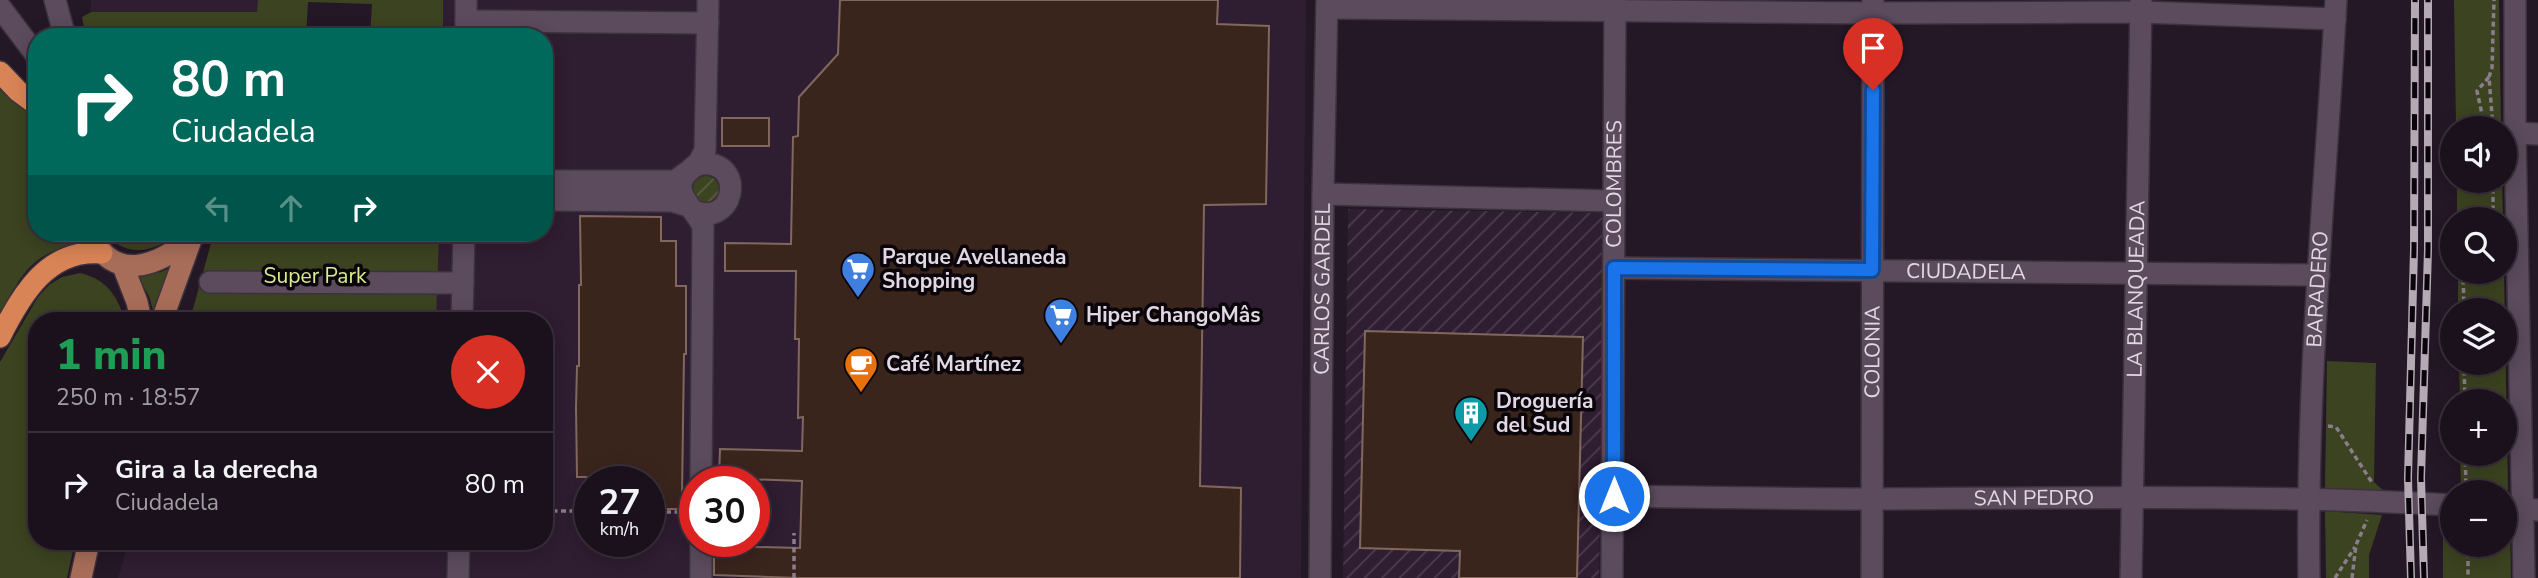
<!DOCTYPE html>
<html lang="es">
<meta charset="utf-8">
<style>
body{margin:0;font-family:"Nunito Sans",sans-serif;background:#281f29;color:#f1f3f6;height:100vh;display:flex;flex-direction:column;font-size:26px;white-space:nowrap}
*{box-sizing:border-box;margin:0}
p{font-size:23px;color:#a09da3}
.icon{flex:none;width:38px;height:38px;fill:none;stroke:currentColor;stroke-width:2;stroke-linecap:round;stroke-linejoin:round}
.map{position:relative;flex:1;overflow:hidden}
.side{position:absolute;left:28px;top:312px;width:525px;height:238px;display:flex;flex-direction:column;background:#1b111c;border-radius:28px;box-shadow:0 4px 18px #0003,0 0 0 2px #39313b}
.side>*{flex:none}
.top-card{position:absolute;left:28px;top:28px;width:525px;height:214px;border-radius:28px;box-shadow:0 4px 18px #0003,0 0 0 2px #39313b;background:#00695c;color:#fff;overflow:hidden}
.controls{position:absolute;left:2440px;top:116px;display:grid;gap:14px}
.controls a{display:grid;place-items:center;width:77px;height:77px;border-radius:50%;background:#1b111c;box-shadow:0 4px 18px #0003,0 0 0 2px #39313b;font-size:35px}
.speed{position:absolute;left:574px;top:466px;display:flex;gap:14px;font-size:35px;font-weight:700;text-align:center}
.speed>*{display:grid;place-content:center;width:91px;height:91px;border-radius:50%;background:#1b111c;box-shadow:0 4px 18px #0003,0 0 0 2px #39313b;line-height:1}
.speed small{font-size:18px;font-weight:400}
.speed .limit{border:10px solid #d22;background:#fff;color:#111}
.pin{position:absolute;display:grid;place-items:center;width:60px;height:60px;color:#fff;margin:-72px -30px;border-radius:50% 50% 50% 0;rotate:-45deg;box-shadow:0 0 7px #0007}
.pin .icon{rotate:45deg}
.me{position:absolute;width:77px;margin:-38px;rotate:0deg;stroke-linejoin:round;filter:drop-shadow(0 0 5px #0008)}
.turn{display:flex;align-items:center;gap:24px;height:147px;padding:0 28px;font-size:32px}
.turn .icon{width:91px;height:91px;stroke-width:2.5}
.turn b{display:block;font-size:49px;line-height:60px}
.lanes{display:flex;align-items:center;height:66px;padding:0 28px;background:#0003;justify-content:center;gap:35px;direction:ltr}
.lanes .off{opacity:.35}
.round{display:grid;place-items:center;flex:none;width:74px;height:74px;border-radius:37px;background:#281f29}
.head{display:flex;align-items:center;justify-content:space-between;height:119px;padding:0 28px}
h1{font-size:42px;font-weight:800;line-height:52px;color:#1e9e55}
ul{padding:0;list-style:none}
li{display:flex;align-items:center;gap:21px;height:105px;padding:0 28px;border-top:2px solid #39313b}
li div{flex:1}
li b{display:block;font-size:26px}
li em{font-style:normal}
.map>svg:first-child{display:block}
.built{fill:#2f1d31;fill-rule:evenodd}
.industrial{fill:url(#industrial-furrows)}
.green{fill:#3c4320}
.garden{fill:url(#garden-furrows)}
.building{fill:#3a251d;stroke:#81685f;stroke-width:2}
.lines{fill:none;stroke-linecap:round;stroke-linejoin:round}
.minor-casing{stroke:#3c323d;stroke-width:24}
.major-casing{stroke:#3c323d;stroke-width:24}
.highway-casing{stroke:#3c323d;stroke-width:24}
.path{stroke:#8a7e8b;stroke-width:3.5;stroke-dasharray:5 3.5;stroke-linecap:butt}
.minor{stroke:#5b4b5d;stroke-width:21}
.major{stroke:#a76d59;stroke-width:21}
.highway{stroke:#d98456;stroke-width:21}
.rail-casing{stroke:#b4a9b5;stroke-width:8}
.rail{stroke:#0a050b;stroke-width:5;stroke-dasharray:16;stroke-linecap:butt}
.route-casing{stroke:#114b97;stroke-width:18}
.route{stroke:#1a73e8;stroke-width:12}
.labels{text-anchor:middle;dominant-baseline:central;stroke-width:7;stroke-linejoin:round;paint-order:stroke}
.street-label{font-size:21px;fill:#e2d8e3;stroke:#0a050b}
.poi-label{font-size:21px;font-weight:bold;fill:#e2d8e3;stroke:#0a050b;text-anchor:start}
.park-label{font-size:21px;fill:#d9ec8d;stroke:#0a050b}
</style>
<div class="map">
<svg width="2538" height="578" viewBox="0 0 2538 578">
<defs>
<pattern id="industrial-furrows" width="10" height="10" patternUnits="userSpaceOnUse" patternTransform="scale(1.75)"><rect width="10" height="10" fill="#2f1d31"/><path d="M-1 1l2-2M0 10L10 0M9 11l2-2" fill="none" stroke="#4d3d4f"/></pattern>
<pattern id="garden-furrows" width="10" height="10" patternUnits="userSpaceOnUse" patternTransform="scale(1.75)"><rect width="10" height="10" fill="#3c4320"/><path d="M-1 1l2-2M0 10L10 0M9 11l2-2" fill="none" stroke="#585d40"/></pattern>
</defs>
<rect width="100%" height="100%" fill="#241726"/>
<g class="built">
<rect x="91" y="0" width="167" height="12"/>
<path d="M443 0H1306L1301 578H118L129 541H544V320H190L213 236 218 233H544V37H443ZM590 481H649V541H590ZM695 481H754V541H695Z"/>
</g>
<path class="industrial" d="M1348 209 1604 213 1599 578H1343Z"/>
<g class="green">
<path d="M258 0H443V37H370L372 4 308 2 306 37H86L82 17 91 12H257Z"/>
<path d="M2454 0H2499L2501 128H2456Z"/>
<path d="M0 85 37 115V233H80L86 244C34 249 22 272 0 315Z"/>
<path d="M2457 180H2502L2503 219H2457Z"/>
<path d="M106 233H177C156 253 124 258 106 233Z"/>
<path d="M218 233H439L436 320H190L213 236Z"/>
<path d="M170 268 154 314 149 296 136 274 161 272Z"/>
<path d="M2458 271H2504L2508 490 2461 491 2460 453H2504V401H2460L2459 362H2504V310H2458Z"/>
<path d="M80 273C106 279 117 295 125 320H37V541H75L67 578H0V362L38 297 49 285 62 277Z"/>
<path d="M2327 361 2376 363 2374 482 2384 491 2325 488Z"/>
<path d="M2325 511 2382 515 2369 555V578H2326Z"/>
<path d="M2443 517 2452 518V544H2504V521H2510L2511 578H2443Z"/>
</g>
<circle class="garden" cx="706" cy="189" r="13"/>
<g class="building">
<path d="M840 0H1218L1217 24 1269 26 1266 204 1204 205 1200 486 1241 488 1240 578H800L714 575V546L800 548 802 481 719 478 720 449 802 451 803 417 798 418 799 339H795L796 271H725V243L791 244 793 137 798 136 799 97 838 54Z"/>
<rect x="722" y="118" width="47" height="28"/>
<path d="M580 216 661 217V241H676V286H686V354H684L682 495 684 509H649V477H577L576 408 577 366H579V285H581Z"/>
<path d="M1365 331 1583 337 1577 578H1459L1460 551 1360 548Z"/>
</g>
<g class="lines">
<g class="minor-casing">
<g id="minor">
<path d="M55 0 65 37"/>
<path d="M2515 0V133L2524 578"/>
<path d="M0 7 37 56"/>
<path d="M1327 8 1873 13 2141 12 2335 19"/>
<path d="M466 21 708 23"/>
<path d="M466 37V0"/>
<path d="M2515 133 2538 134"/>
<path d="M692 168 699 162 705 150 708 0"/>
<path d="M544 181H675L686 173"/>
<path d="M1323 194 1614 201"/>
<path d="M544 200 672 201 688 206"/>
<path d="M694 211C733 227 745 168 709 164 702 163 695 165 689 171 667 191 696 208 703 227L701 481"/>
<path id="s1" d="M1614 268 2319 275"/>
<path d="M210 282 463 283"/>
<path d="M462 320 464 233"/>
<path id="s2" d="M1614 496C1701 497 1788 499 1874 499 2067 498 2259 494 2452 505"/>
<path d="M2504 508 2538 510"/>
<path d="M458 578 459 541"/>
<path d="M701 578V541"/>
<path id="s3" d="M1320 578 1323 194 1327 0"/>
<path id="s4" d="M1612 578 1615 0"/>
<path id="s5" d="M1872 578 1873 0"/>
<path id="s6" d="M2131 578 2141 0"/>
<path id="s7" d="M2309 578C2306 385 2325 192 2336 0"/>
</g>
</g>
<g class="major-casing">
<g id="major">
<path d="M91 233C112 285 159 266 192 237"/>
<path d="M123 266 137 302 141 320"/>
<path d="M162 320 191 240"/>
<path d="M81 578 89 541"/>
</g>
</g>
<g class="highway-casing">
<g id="highway">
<path d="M0 72 18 91 37 105"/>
<path d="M0 337C21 295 48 248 102 253"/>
</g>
</g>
<g class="path">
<path d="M2485 128 2477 91 2489 77"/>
<path d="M2493 128 2489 77 2492 68 2494 0"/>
<path d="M2493 180V219"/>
<path d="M2463 271 2464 310"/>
<path d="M2464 362 2465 401"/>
<path d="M2328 426 2336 427 2373 484"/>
<path d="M2465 453 2466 485H2502"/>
<path d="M544 511H590"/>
<path d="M649 512H695"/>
<path d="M754 512H762"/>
<path d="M2468 544V578"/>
<path d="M794 578V533"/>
<path d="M2335 578 2355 547"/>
<path d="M2352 578 2356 545 2367 520"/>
</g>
<use href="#minor" class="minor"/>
<use href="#major" class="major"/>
<use href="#highway" class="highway"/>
<g class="rail-casing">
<g id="rail">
<path d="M2411 578 2408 478 2414 250 2415 0"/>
<path d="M2424 578 2421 478 2428 250V0"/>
</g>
</g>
<use href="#rail" class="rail"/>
</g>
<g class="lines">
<g class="route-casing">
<path id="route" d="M1614 496V268L1872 270 1873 90"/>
</g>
<use href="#route" class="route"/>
</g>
<defs>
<g id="supermarket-pin" transform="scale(1.75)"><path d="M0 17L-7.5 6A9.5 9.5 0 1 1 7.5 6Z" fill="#3f7fe0" stroke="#0a050b"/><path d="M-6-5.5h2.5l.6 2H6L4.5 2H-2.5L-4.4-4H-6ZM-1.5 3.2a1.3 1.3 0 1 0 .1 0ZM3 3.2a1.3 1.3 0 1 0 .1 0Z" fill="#fff"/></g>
<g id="cafe-pin" transform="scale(1.75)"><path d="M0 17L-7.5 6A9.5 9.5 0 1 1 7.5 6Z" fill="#e8710a" stroke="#0a050b"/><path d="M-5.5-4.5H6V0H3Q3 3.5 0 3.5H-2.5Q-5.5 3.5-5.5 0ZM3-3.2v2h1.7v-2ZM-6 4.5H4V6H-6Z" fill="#fff"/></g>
<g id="building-pin" transform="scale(1.75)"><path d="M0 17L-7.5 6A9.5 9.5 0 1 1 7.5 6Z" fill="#0f9aa8" stroke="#0a050b"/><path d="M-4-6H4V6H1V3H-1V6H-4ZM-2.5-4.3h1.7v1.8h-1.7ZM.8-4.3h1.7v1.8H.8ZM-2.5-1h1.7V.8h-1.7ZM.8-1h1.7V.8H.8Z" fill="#fff"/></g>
</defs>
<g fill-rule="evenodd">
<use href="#supermarket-pin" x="858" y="269"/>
<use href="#supermarket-pin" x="1061" y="315"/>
<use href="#cafe-pin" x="861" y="364"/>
<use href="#building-pin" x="1471" y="413"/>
</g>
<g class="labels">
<g class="street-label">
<text stroke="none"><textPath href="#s4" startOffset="394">COLOMBRES</textPath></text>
<text stroke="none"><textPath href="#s1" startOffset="352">CIUDADELA</textPath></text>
<text stroke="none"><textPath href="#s3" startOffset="289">CARLOS GARDEL</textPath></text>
<text stroke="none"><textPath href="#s6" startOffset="289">LA BLANQUEADA</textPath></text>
<text stroke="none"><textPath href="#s7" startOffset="289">BARADERO</textPath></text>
<text stroke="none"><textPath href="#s5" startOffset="226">COLONIA</textPath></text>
<text stroke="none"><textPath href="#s2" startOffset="420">SAN PEDRO</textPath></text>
</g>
<g class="poi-label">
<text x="882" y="257">Parque Avellaneda<tspan x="882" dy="24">Shopping</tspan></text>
<text x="1086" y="315">Hiper ChangoMâs</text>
<text x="886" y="364">Café Martínez</text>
<text x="1496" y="401">Droguería<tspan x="1496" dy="24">del Sud</tspan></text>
</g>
<g class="park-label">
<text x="315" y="276">Super Park</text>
</g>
</g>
</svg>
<div class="controls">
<a><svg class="icon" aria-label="sound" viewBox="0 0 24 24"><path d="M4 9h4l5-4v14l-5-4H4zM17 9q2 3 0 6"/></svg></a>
<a><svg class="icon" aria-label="search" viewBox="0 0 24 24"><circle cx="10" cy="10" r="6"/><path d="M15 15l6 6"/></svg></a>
<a><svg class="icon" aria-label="layers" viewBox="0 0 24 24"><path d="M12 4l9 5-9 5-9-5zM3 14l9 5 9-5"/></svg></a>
<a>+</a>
<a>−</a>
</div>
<div class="speed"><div>27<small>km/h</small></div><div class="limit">30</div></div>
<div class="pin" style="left:1873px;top:90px;background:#d93025"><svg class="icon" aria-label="arrive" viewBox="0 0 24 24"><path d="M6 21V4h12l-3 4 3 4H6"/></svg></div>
<svg class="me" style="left:1614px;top:496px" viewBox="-20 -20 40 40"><circle r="17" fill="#1a73e8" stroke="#fff" stroke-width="3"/><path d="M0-11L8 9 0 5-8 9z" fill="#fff"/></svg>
<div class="top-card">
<div class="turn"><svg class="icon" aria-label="right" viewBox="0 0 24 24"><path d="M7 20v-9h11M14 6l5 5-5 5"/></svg><div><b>80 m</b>Ciudadela</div></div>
<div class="lanes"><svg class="icon off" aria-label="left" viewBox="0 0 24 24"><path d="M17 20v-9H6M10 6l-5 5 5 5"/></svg><svg class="icon off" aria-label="ahead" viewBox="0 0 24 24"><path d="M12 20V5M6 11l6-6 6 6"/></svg><svg class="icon" aria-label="right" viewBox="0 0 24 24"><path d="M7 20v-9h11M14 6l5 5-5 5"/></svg></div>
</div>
<section class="side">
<div class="head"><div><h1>1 min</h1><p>250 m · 18:57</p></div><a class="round" style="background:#d93025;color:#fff"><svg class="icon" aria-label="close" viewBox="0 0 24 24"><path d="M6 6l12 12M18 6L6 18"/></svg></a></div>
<ul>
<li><svg class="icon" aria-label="right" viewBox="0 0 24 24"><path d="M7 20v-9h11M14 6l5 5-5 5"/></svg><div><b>Gira a la derecha</b><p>Ciudadela</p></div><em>80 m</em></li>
</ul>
</section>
</div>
